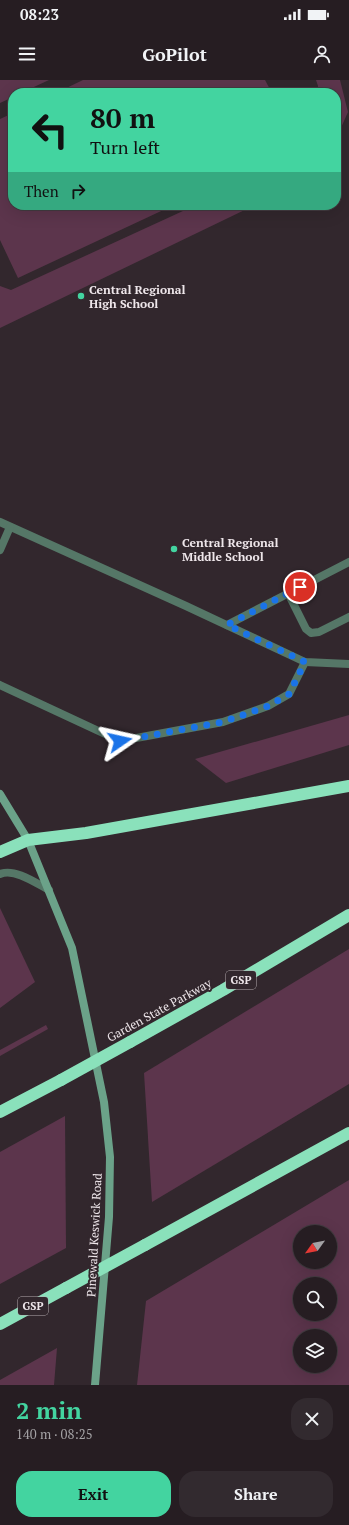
<!DOCTYPE html>
<meta charset="utf-8">
<style>
body{margin:0;font-family:"PT Serif",serif;background:#322a2f;color:#f1f3f6;height:100vh;display:flex;flex-direction:column;font-size:15px;white-space:nowrap}
*{box-sizing:border-box;margin:0}
p{font-size:13px;color:#a4a2a5}
.icon{flex:none;width:22px;height:22px;fill:none;stroke:currentColor;stroke-width:2;stroke-linecap:round;stroke-linejoin:round}
.map{position:relative;height:1305px;overflow:hidden}
.sheet{display:flex;flex-direction:column;background:#261d22;flex:1}
.sheet>*{flex:none}
.guide{position:absolute;left:8px;top:8px;width:333px;height:122px;border-radius:16px;box-shadow:0 4px 16px #0002,0 0 0 1px #423b40;background:#43d4a0;color:#111;overflow:hidden}
.needle{width:26px;rotate:237deg}
.controls{position:absolute;left:293px;top:1145px;display:grid;gap:8px}
.controls a{display:grid;place-items:center;width:44px;height:44px;border-radius:50%;background:#261d22;box-shadow:0 4px 16px #0002,0 0 0 1px #423b40;font-size:20px}
.pin{position:absolute;display:grid;place-items:center;width:34px;height:34px;color:#fff;margin:-17px;border:2px solid #fff;border-radius:50%;box-shadow:0 1px 4px #0007}
.me{position:absolute;width:44px;margin:-22px;rotate:79deg;stroke-linejoin:round;filter:drop-shadow(0 0 3px #0008)}
.turn{display:flex;align-items:center;gap:14px;height:84px;padding:0 16px;font-size:18px}
.turn .icon{width:52px;height:52px;stroke-width:2.5}
.turn b{display:block;font-size:28px;line-height:34px}
.then{display:flex;align-items:center;height:38px;padding:0 16px;background:#0003;gap:8px;font-size:15px}
.round{display:grid;place-items:center;flex:none;width:42px;height:42px;border-radius:16px;background:#322a2f}
.headline{display:flex;align-items:center;justify-content:space-between;height:68px;padding:0 16px}
h1{font-size:24px;font-weight:700;line-height:30px;color:#43d4a0}
.primary-button{display:flex;gap:8px;margin-top:auto;padding:8px 16px}
.primary-button a{flex:1;height:46px;border-radius:16px;background:#43d4a0;color:#111;font-size:16px;font-weight:700;line-height:46px;text-align:center}
.primary-button a+a{background:#322a2f;color:#f1f3f6}
.status{display:flex;justify-content:space-between;align-items:center;height:28px;padding:0 20px;background:#261d22;direction:ltr}
.status svg{height:11px;fill:currentColor}
header{display:flex;justify-content:space-between;align-items:center;height:52px;padding:0 16px;background:#261d22;font-size:18px;font-weight:700}
.map>svg:first-child{display:block}
.green{fill:#5c354c;fill-rule:evenodd}
.lines{fill:none;stroke-linecap:round;stroke-linejoin:round}
.lane{stroke:#557767;stroke-width:8}
.secondary{stroke:#6ba289;stroke-width:8}
.highway{stroke:#8ae1bb;stroke-width:12}
.highway-bridge{stroke:#8ae1bb;stroke-width:12}
.route{stroke:#1a73e8;stroke-width:7;stroke-dasharray:0 12.6}
.poi-dot{fill:#43d4a0;stroke:#32272d;stroke-width:1.5}
.labels{text-anchor:middle;dominant-baseline:central;stroke-width:4;stroke-linejoin:round;paint-order:stroke}
.shield{fill:#32272d;stroke:#b6adb1;stroke-width:1}
.shield-label{font-size:11px;font-weight:bold;fill:#eee6ea}
.poi-label{font-size:12px;font-weight:bold;fill:#eee6ea;stroke:#32272d;text-anchor:start}
.street-label{font-size:12px;fill:#eee6ea;stroke:#32272d}
</style>
<div class="status"><b>08:23</b><svg viewBox="0 0 49 12"><path d="M0 12V9h3v3zM5 12V6h3v6zM10 12V3h3v9zM15 12V0h3v12zM26 1h20v11H26zM47 4h2v5h-2z"/></svg></div>
<header><svg class="icon" aria-label="menu" viewBox="0 0 24 24"><path d="M4 6h16M4 12h16M4 18h16"/></svg>GoPilot<svg class="icon" aria-label="person" viewBox="0 0 24 24"><circle cx="12" cy="8" r="4"/><path d="M4 21q1-7 8-7t8 7"/></svg></header>
<div class="map">
<svg width="349" height="1305" viewBox="0 0 349 1305">
<rect width="100%" height="100%" fill="#32272d"/>
<g class="green">
<path d="M0 0H49L21 13H13V17L0 23Z"/>
<path d="M83 0H265L272 13H56Z"/>
<path d="M316 0H340L348 32 336 59V13H318V6Z"/>
<path d="M13 33V125H174L18 198 0 160V39Z"/>
<path d="M196 125H255L0 248V206L11 210Z"/>
<path d="M349 635V665L226 703 195 679Z"/>
<path d="M0 828 35 902 0 928Z"/>
<path d="M349 869V1004L152 1122 144 993Z"/>
<path d="M46 945 48 949 0 976V970Z"/>
<path d="M65 1036 66 1168 0 1204V1072Z"/>
<path d="M349 1100V1305H137L146 1221ZM300 1152H330V1182H300ZM300 1204H330V1234H300ZM300 1256H330V1286H300Z"/>
<path d="M57 1268 54 1305H0V1300Z"/>
</g>
<g class="lines">
<g class="lane">
<path d="M0 442 186 526 305 582 349 584"/>
<path d="M0 470 10 447"/>
<path d="M288 513 306 549 311 553 319 552 349 537"/>
<path d="M227 545 349 482"/>
<path d="M0 605 120 661 223 642 268 626 289 614 305 582"/>
<path d="M0 794C15 788 36 803 49 810"/>
</g>
<path class="secondary" d="M0 714 28 760 72 868 104 1022 110 1077 109 1137 95 1305"/>
<g class="highway">
<path d="M0 772 28 760 86 753 349 706"/>
<path d="M130 962 223 910 349 835"/>
<path d="M0 1032 61 1000"/>
<path d="M145 1165 349 1053"/>
<path d="M0 1244 66 1208"/>
</g>
<g class="highway-bridge">
<path d="M61 1000 130 962"/>
<path d="M66 1208 145 1165"/>
</g>
</g>
<g class="lines">
<path class="route" d="M120 661 223 642 268 626 289 614 305 582 227 545 300 507"/>
</g>
<g class="poi-dot">
<circle cx="81" cy="216" r="4"/>
<circle cx="174" cy="469" r="4"/>
</g>
<g class="labels">
<g class="shield">
<rect x="226" y="891" width="30" height="18" rx="3"/>
<rect x="18" y="1217" width="30" height="18" rx="3"/>
</g>
<g class="shield-label">
<text x="241" y="900">GSP</text>
<text x="33" y="1226">GSP</text>
</g>
<g class="poi-label">
<text x="89" y="209">Central Regional<tspan x="89" dy="14">High School</tspan></text>
<text x="182" y="462">Central Regional<tspan x="182" dy="14">Middle School</tspan></text>
</g>
<g class="street-label">
<text transform="translate(159 930) rotate(-29)">Garden State Parkway</text>
<text transform="translate(94 1155) rotate(-87)">Pinewald Keswick Road</text>
</g>
</g>
</svg>
<div class="controls">
<a><svg class="needle" viewBox="-14 -14 28 28"><path d="M0-13l5 13h-10z" fill="#e53935"/><path d="M0 13l5-13h-10z" fill="#a4a2a5"/></svg></a>
<a><svg class="icon" aria-label="search" viewBox="0 0 24 24"><circle cx="10" cy="10" r="6"/><path d="M15 15l6 6"/></svg></a>
<a><svg class="icon" aria-label="layers" viewBox="0 0 24 24"><path d="M12 4l9 5-9 5-9-5zM3 14l9 5 9-5"/></svg></a>
</div>
<div class="pin" style="left:300px;top:507px;background:#d93025"><svg class="icon" aria-label="arrive" viewBox="0 0 24 24"><path d="M6 21V4h12l-3 4 3 4H6"/></svg></div>
<svg class="me" style="left:120px;top:661px" viewBox="-20 -20 40 40"><path d="M0-17L14 15 0 8-14 15z" fill="#1a73e8" stroke="#fff" stroke-width="4"/></svg>
<div class="guide">
<div class="turn"><svg class="icon" aria-label="left" viewBox="0 0 24 24"><path d="M17 20v-9H6M10 6l-5 5 5 5"/></svg><div><b>80 m</b>Turn left</div></div>
<div class="then">Then<svg class="icon" aria-label="right" viewBox="0 0 24 24"><path d="M7 20v-9h11M14 6l5 5-5 5"/></svg></div>
</div>
</div>
<section class="sheet">
<div class="headline"><div><h1>2 min</h1><p>140 m · 08:25</p></div><a class="round"><svg class="icon" aria-label="close" viewBox="0 0 24 24"><path d="M6 6l12 12M18 6L6 18"/></svg></a></div>
<div class="primary-button"><a>Exit</a><a>Share</a></div>
</section>
